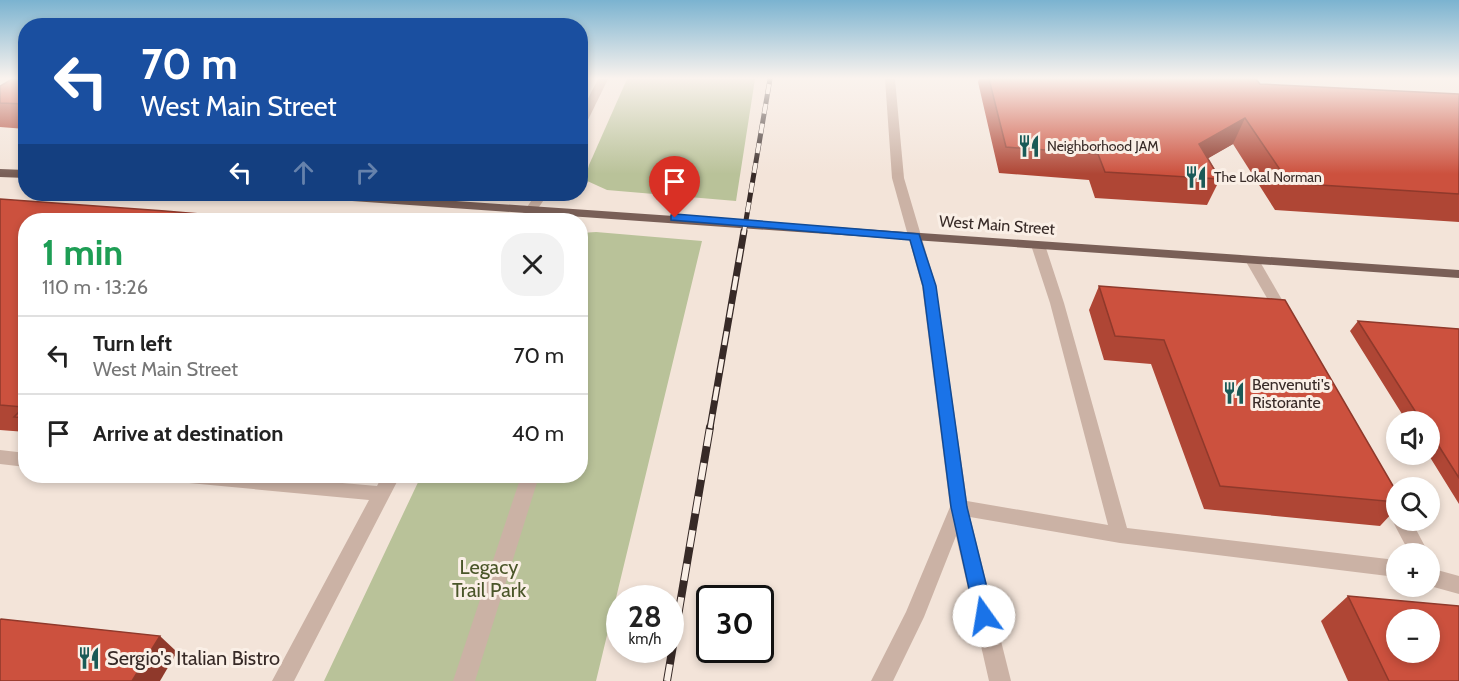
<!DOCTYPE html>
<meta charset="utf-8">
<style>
body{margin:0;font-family:Cabin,sans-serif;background:#f2f2f2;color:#222;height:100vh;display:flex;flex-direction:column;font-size:22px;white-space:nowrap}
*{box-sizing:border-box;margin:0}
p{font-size:20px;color:#767676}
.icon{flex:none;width:33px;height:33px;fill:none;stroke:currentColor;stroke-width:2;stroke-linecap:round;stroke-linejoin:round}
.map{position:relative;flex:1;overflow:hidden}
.panel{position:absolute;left:18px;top:213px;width:570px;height:270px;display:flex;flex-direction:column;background:#fff;border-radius:24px;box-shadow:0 3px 9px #0003}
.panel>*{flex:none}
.banner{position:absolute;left:18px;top:18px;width:570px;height:183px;border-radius:24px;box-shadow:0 3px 9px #0003;background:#1a4fa0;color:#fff;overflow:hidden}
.buttons{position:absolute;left:1386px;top:411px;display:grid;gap:12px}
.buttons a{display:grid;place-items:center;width:54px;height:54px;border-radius:50%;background:#fff;box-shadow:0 3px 9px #0003;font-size:30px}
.speed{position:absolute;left:606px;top:585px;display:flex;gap:12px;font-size:30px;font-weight:700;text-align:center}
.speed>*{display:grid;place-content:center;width:78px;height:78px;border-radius:50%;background:#fff;box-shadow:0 3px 9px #0003;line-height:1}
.speed small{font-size:15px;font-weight:400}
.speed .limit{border:3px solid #111;border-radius:9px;background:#fff;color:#111}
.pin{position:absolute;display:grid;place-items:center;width:51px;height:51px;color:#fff;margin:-62px -26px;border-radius:50% 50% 50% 0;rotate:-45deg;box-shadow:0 0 6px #0007}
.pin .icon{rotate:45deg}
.me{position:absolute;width:66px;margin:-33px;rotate:347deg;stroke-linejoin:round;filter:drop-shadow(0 0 4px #0008)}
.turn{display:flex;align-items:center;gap:21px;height:126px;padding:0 24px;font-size:27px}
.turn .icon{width:78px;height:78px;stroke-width:2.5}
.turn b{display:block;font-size:42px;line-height:51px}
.lanes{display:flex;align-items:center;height:57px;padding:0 24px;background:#0003;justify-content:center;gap:30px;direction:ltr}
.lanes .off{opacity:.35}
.round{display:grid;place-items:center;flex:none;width:63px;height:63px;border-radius:24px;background:#f2f2f2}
.summary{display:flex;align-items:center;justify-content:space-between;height:102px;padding:0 24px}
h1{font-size:36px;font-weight:700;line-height:45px;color:#1e9e55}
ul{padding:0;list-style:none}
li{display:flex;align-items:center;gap:18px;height:78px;padding:0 24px;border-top:2px solid #e0e0e0}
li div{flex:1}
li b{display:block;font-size:22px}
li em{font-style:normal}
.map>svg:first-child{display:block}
.green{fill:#b9c299}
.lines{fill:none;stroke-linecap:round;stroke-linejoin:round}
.minor{fill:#cbb2a5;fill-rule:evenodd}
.major{fill:#795f57;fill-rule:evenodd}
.rail-far2-casing{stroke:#372a27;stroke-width:5}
.rail-far1-casing{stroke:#372a27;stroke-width:7}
.rail-casing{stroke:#372a27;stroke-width:8}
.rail-far2{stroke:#faefe6;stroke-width:4;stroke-dasharray:10;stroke-linecap:butt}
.rail-far1{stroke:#faefe6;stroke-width:4.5;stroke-dasharray:14;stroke-linecap:butt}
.rail{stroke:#faefe6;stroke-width:6;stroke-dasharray:17;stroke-linecap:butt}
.wall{fill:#af4635}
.shaded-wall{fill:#8f392b}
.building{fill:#cc513e;stroke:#8f392b;stroke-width:1.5;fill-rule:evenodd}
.route{fill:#1a73e8;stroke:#114b97;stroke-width:1.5}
.labels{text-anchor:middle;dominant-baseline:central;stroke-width:6;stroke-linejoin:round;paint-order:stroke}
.far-poi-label{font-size:14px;fill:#372a27;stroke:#faefe6;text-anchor:start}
.street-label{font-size:16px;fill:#372a27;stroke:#faefe6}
.poi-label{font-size:16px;fill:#372a27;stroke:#faefe6;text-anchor:start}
.near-park-label{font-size:20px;fill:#4a5629;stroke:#faefe6}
.near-poi-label{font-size:20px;fill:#372a27;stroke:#faefe6;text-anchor:start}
</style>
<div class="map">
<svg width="1459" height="681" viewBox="0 0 1459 681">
<rect width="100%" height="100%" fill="#f3e4d9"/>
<g class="green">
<path d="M627 79H755L736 201 607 190 585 180 589 165Z"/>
<path d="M596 232 702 241 596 681H324L421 476H580L581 233Z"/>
</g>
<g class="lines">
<g class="minor">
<path d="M598 79H608L585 126 580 129V114Z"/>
<path d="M885 79H895L904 178 936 286 967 501 1108 525 1050 303 1031 245 1038 241 1045 245 1064 303 1127 528 1396 560V577L1120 543 970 517 1011 681H989L956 536 924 617 893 681H871L906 612 950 507 922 286 892 178Z"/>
<path d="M536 194H548L530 220H518Z"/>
<path d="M1252 256 1259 260 1292 317 1290 320H1280L1278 317 1245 260Z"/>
<path d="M0 450 26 453V467L0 464Z"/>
<path d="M180 476H262L377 486 382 476H400L294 681H272L369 500 189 483 183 481Z"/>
<path d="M521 476H539L475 681H453Z"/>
<path d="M1394 514H1396V520H1411L1429 554H1410L1392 520Z"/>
<path d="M1430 568 1459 576V594L1430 586Z"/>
</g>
<g class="major">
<path d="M0 169 26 170V178L0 177Z"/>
<path d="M303 194H355L1459 270V278L309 198Z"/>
</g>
<g class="rail-far2-casing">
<path id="rail-far2" d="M744 232 770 79"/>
</g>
<g class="rail-far1-casing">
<path id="rail-far1" d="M710 428 744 231"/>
</g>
<g class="rail-casing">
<path id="rail" d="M667 681 710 427"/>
</g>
<use href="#rail-far2" class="rail-far2"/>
<use href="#rail-far1" class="rail-far1"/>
<use href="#rail" class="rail"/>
</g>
<g class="wall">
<path d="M26 79V129L0 127V86Z"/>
<path d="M979 79H1256L1260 84 1459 95V222L1275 210 1233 144 1208 158 1220 179 1207 205 1095 198 1089 180 999 173 978 82Z"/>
<path d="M0 199 26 220V432L0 430Z"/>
<path d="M1099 286 1396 491V509L1380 526 1204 509 1151 364 1104 360 1089 310Z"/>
<path d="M1358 321 1459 329V504L1428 454H1430V422H1407L1350 331Z"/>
<path d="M1348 596 1459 681H1348L1321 621Z"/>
</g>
<g class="shaded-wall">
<path d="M1245 118 1233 144 1188 170 1199 144Z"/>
<path d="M160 636 177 652 160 681H132Z"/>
</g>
<g class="building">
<path d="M12 79H26V104L0 103V86Z"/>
<path d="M989 79H1256L1260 84 1459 94V194L1289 183 1245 118 1199 144 1220 179 1105 172 1098 154 1006 147Z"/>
<path d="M0 199 165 211 269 220H26V418L14 417 24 407 0 405Z"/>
<path d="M409 217 417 220H383Z"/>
<path d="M1099 286 1285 300 1396 491V502L1220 486 1164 340 1115 336Z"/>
<path d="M1358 321 1459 329V478L1430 432V422H1422Z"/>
<path d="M1348 596 1459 606V681H1389ZM1396 620H1430V652H1396Z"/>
<path d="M1 619 160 636 132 681H0V620Z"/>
</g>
<linearGradient id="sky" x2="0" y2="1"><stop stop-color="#7bb3d0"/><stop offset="0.45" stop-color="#faf3ee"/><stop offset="1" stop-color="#faf3ee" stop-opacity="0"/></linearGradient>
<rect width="1459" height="174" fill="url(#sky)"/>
<path class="route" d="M675 214 919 234 936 286 967 507 994 616 991 622 984 624 978 622 975 616 951 507 923 286 910 240 671 220V215Z"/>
<defs>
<g id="restaurant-bare" transform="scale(1.8)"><path d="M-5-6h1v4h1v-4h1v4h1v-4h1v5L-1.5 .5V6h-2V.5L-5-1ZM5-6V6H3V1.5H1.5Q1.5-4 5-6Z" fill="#1a5a57" stroke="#faefe6" stroke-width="2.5" paint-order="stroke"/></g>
</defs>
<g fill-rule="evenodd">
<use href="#restaurant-bare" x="1029" y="146"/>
<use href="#restaurant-bare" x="1196" y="177"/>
<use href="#restaurant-bare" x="1234" y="393"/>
<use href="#restaurant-bare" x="89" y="658"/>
</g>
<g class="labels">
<g class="far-poi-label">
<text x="1047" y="146">Neighborhood JAM</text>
<text x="1214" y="177">The Lokal Norman</text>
</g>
<g class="street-label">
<text transform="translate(997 225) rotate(4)">West Main Street</text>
</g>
<g class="poi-label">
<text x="1252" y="384">Benvenuti's<tspan x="1252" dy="18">Ristorante</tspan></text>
</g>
<g class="near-park-label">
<text x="489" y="567">Legacy<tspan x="489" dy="23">Trail Park</tspan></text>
</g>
<g class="near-poi-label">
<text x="107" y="658">Sergio's Italian Bistro</text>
</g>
</g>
</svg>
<div class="buttons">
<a><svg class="icon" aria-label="sound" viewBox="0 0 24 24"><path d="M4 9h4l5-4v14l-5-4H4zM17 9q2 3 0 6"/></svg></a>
<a><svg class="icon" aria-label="search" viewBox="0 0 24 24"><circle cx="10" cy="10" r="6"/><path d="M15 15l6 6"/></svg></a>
<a>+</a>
<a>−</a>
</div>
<div class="speed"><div>28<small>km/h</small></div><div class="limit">30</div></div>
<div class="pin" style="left:675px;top:218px;background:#d93025"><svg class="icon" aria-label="arrive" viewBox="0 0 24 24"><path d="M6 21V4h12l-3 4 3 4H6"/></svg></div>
<svg class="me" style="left:984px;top:616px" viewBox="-20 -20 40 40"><circle r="19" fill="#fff"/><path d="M0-13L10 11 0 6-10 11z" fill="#1a73e8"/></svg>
<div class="banner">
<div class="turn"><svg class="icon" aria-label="left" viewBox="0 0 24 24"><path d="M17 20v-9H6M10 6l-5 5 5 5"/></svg><div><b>70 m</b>West Main Street</div></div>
<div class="lanes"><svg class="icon" aria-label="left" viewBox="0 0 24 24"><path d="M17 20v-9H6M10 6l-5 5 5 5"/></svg><svg class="icon off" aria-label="ahead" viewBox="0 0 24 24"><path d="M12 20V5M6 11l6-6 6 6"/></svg><svg class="icon off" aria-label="right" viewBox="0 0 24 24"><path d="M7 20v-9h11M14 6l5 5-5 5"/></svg></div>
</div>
<section class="panel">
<div class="summary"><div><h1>1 min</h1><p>110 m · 13:26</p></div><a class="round"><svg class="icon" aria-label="close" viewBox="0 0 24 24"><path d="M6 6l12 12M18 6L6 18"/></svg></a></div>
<ul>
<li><svg class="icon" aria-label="left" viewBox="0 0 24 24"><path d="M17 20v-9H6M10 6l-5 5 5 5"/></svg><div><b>Turn left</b><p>West Main Street</p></div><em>70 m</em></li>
<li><svg class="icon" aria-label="arrive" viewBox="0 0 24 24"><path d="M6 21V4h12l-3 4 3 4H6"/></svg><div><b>Arrive at destination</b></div><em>40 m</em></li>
</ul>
</section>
</div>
